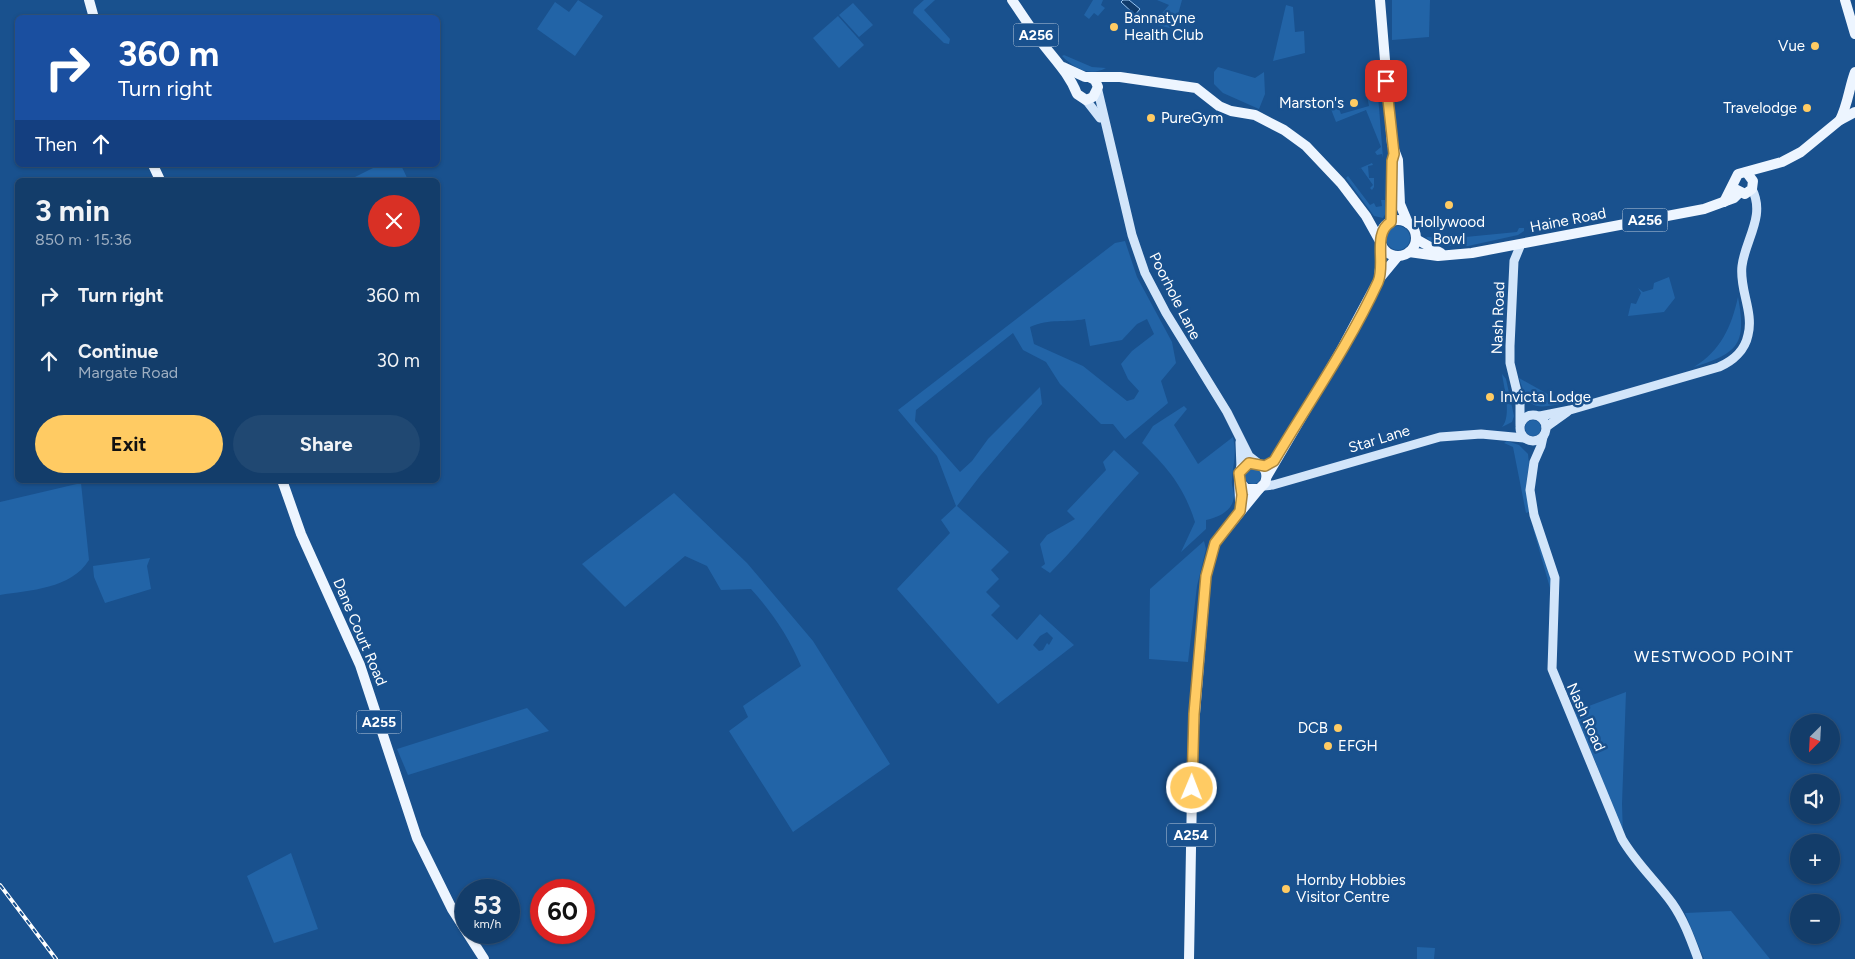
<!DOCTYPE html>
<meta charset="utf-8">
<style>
body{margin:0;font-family:Figtree,sans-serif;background:#204872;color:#f1f3f6;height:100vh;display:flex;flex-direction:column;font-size:19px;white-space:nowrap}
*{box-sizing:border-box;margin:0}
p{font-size:16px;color:#9daec1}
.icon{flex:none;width:28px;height:28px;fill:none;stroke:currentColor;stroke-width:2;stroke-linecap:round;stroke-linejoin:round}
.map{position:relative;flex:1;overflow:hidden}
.drawer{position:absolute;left:15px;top:178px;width:425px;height:305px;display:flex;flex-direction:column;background:#133d6a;border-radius:8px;box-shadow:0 1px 4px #0004,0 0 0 1px #32567e}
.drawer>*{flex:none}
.top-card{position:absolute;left:15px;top:15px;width:425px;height:152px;border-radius:8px;box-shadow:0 1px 4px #0004,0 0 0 1px #32567e;background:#1a4fa0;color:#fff;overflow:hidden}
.needle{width:32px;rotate:204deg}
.fabs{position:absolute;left:1790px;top:714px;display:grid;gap:10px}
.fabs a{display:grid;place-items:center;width:50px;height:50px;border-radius:50%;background:#133d6a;box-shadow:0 1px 4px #0004,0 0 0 1px #32567e;font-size:25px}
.speed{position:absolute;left:455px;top:879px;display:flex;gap:10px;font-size:25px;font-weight:700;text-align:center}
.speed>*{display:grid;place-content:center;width:65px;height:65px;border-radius:50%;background:#133d6a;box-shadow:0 1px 4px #0004,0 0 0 1px #32567e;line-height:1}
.speed small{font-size:12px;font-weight:400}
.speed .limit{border:8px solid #d22;background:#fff;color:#111}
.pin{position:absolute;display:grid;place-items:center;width:42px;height:42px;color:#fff;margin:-21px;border-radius:10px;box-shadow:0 2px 8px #0006}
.me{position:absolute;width:55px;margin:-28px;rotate:1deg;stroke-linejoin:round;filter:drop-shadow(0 0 4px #0008)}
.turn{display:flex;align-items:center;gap:18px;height:105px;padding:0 20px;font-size:22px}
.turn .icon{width:65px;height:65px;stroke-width:2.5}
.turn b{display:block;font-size:35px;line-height:42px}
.then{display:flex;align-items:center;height:48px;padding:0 20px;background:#0003;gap:10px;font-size:19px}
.round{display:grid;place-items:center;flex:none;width:52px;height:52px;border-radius:26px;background:#204872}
.head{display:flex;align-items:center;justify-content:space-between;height:85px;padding:0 20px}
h1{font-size:30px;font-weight:700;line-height:38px}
.primary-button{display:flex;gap:10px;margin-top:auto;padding:10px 20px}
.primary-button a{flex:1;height:58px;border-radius:30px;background:#ffcb63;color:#111;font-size:20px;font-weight:700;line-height:58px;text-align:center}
.primary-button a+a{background:#204872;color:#f1f3f6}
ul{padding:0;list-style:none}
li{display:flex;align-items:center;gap:15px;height:65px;padding:0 20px}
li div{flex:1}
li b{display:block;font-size:19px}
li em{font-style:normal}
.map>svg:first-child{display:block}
.green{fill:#2264a7;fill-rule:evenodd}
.water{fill:#103b6b;stroke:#98c5f1}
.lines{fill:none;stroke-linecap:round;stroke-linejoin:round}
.secondary{stroke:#d2e5fa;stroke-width:9}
.primary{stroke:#edf5ff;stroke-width:10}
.rail-casing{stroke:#fff;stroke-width:4}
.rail{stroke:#19518e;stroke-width:2;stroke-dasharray:5.5;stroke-linecap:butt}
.route-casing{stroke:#a68440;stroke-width:12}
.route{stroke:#ffcb63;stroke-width:9}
.poi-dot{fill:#ffcb63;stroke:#19518e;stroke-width:2}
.labels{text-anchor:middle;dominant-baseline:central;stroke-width:5;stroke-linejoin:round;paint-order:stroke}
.shield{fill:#19518e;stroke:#bacbdd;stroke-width:1}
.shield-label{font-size:14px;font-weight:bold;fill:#fff}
.poi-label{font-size:15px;fill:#fff;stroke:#19518e;text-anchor:start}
.street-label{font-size:15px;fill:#fff;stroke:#19518e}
.neighbourhood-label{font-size:16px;letter-spacing:1px;fill:#fff;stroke:#19518e}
</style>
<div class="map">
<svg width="1855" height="959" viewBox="0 0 1855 959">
<rect width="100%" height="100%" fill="#19518e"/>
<g class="green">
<path d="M578 0 603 16 575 56 537 29 555 2 569 12Z"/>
<path d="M924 0H935L924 10 950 39 949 44 944 43 913 13 914 9Z"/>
<path d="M1093 0H1103L1101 5 1105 8 1098 16 1094 13 1089 19 1084 15Z"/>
<path d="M1157 0H1182L1174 29 1153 24 1169 5Z"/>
<path d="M1392 0H1430L1429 37 1392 40Z"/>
<path d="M853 3 873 25 859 37 839 15Z"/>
<path d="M1286 5 1293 7 1295 32 1304 31 1305 53 1273 61Z"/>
<path d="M838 16 864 45 839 68 813 38Z"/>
<path d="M1064 55 1092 67 1106 68C1089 77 1074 68 1062 56Z"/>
<path d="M1218 67 1255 78 1264 72 1265 94 1259 109 1223 93 1214 84V72Z"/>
<path d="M1366 91H1372L1378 95 1383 158 1382 154 1377 155 1375 152 1381 147 1366 110 1336 122 1329 104 1330 102 1336 100 1341 114 1369 106Z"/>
<path d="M1383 160 1386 213 1383 218 1374 216 1346 178 1348 176 1370 205 1374 203 1376 207 1382 206 1381 200H1385Z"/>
<path d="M1372 163 1373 165 1368 166 1369 178H1374V187L1372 190 1370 188 1373 185 1361 168 1356 170Z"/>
<path d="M379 165H401L408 180H349Z"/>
<circle cx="1398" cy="238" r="12"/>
<path d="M1519 228H1524V231L1518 235 1468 246H1456L1455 238 1517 232Z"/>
<path d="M1426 237 1453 238 1452 246 1434 245Z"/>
<path d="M1125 241 1137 277 1172 342 1176 363 1161 381 1168 403 1125 439 1113 424H1101L1060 384 1046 362 1023 350 1013 333 916 410 915 421 960 472 972 461 988 439 1040 387 1042 404 980 476 957 506 1009 552 991 570 999 579 986 592 1000 606 991 615 1017 640 1040 614 1074 645 998 704 897 589 950 533 941 520 956 506 937 456 898 410 1115 243ZM1085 319 1090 346 1122 340 1137 324 1147 319 1154 334 1132 351 1121 364 1128 379 1139 391 1134 399 1127 401 1083 366 1034 344 1030 327C1050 318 1065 323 1085 319ZM1047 632 1053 638 1049 645 1047 643 1043 650 1039 651 1033 645 1040 636Z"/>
<path d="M1669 277 1675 298 1664 312 1628 316 1631 303 1636 304 1641 293 1638 288 1643 292 1653 289 1654 283Z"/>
<path d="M1738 297C1747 345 1738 353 1694 367 1721 350 1731 328 1738 297Z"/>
<path d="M1502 374 1506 379 1514 416 1512 422 1502 427C1512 416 1504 388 1502 374Z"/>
<path d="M1519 378 1560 401V404C1531 410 1528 406 1519 378Z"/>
<path d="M1184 406 1187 409 1174 425 1198 464 1233 437C1237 455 1233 463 1232 480 1231 485 1234 490 1234 496 1233 511 1219 517 1206 520V529L1181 552 1195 522C1184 487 1168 468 1142 443L1153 426Z"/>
<circle cx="1533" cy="428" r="8"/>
<path d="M1507 441 1519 445 1528 454 1529 464 1526 485 1529 512 1526 513 1513 447 1504 443Z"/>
<path d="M1114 450 1139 473C1108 506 1082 541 1050 573L1041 567 1045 564 1040 544 1047 535 1075 519 1067 511 1106 470 1103 462Z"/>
<circle cx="1253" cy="476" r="8"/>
<path d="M81 483 89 560C71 589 30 590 0 595V502Z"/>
<path d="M674 493 747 563 813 641 890 764 793 832 729 731 748 717 743 706 801 666C789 637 772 612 751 589L721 590 707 566 685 556 625 607 582 564Z"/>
<path d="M1535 527 1551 571 1552 595 1533 528Z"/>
<path d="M1204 541 1206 549 1197 586 1188 662 1149 659 1150 589Z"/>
<path d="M150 558 147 566 151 589 105 603 94 577 93 566Z"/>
<path d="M1626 692 1622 804 1623 835 1595 761 1573 712Z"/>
<path d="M527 708 549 731 408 775 397 749Z"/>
<path d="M291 853 318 929 274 943 247 876Z"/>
<path d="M1731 911 1770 959H1704L1685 913Z"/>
<path d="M1417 947 1435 948 1434 959H1417Z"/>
</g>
<path class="water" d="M1123 0H1129L1140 9 1135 15 1121 2Z"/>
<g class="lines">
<g class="secondary">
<path d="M1098 91 1132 235 1145 273 1166 313 1227 412 1249 456 1258 463"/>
<path d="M1086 100 1100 118"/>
<circle cx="1533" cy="428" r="13"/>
<path d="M1540 416 1570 410 1719 367C1733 361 1745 350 1748 335 1754 312 1739 289 1742 266 1745 240 1766 216 1752 189"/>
<path d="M1520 424V404L1510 363V346L1514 261 1521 244"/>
<path d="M1546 427 1567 412"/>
<path d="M1543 437 1541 446 1534 462 1530 490 1534 515 1555 578 1552 669 1622 839C1636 863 1656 881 1672 903 1684 920 1691 940 1698 959"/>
<path d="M1240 442 1241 468"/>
<path d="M1264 486 1273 485 1440 437 1481 434 1524 438"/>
</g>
<g class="primary">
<path d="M89 0 94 18"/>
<path d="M1012 0C1021 13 1030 27 1039 39 1053 58 1069 73 1077 94L1086 100 1093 97 1098 87 1095 80 1089 77"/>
<path d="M1380 0 1392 144 1398 160 1400 204 1408 223"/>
<path d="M1845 0 1855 34"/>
<path d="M1063 67 1085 77H1120L1196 88 1219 106 1231 111 1255 115 1284 130 1306 146 1341 183 1366 216 1381 243"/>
<path d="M1840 120C1848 104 1849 88 1855 72"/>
<path d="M153 165 160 180"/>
<path d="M1735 189 1745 194 1752 189 1753 181 1747 173"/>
<path d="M1724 202 1738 174 1782 162 1801 152 1840 120 1855 112"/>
<circle cx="1398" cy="238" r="18"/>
<path d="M1391 222 1394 155"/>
<path d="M1416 239 1441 253"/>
<path d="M1409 252 1438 256 1472 253 1704 209 1734 198 1739 193"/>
<path d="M1379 279 1382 246"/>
<path d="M1267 476 1340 352 1379 279 1398 256"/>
<path d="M282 480 301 534 360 665 417 838 452 909 484 959"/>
<path d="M1240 482 1246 489H1259L1265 483C1269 472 1264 465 1253 462L1241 468C1237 477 1241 498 1240 511"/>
<path d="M1189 959 1193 738 1206 577 1215 543 1259 489"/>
</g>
<g class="rail-casing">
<path id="rail" d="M0 885 56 959"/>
</g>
<use href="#rail" class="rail"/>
</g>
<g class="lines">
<g class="route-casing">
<path id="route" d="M1192 788 1194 714 1206 576 1215 543 1240 511 1242 495 1239 473 1249 463 1265 466 1274 461C1309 402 1349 345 1378 282 1386 264 1372 233 1391 222L1392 161 1394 154 1386 81"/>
</g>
<use href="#route" class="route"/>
</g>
<g class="poi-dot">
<circle cx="1114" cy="27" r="5"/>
<circle cx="1815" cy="46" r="5"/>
<circle cx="1354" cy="103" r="5"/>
<circle cx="1807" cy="108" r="5"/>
<circle cx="1151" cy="118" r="5"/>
<circle cx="1449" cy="205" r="5"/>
<circle cx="1490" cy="397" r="5"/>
<circle cx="1338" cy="728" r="5"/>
<circle cx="1328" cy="746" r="5"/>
<circle cx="1286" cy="889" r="5"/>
</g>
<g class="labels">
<g class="shield">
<rect x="1013.5" y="23.5" width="45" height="23" rx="4"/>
<rect x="1622.5" y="208.5" width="45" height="23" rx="4"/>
<rect x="356.5" y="710.5" width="45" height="23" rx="4"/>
<rect x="1167" y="823.5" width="48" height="23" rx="4"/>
</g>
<g class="shield-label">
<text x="1036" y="35">A256</text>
<text x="1645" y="220">A256</text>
<text x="379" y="722">A255</text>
<text x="1191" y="835">A254</text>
</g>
<g class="poi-label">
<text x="1124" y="18">Bannatyne<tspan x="1124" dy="17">Health Club</tspan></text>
<text x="1805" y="46" text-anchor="end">Vue</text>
<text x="1344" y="103" text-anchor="end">Marston's</text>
<text x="1797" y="108" text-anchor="end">Travelodge</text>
<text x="1161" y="118">PureGym</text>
<text x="1449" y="222" text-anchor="middle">Hollywood<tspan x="1449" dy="17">Bowl</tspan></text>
<text x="1500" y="397">Invicta Lodge</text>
<text x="1328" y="728" text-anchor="end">DCB</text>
<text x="1338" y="746">EFGH</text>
<text x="1296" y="880">Hornby Hobbies<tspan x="1296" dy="17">Visitor Centre</tspan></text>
</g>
<g class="street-label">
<text transform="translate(1568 220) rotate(-11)">Haine Road</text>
<text transform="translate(1175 296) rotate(63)">Poorhole Lane</text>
<text transform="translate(1498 318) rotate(-88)">Nash Road</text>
<text transform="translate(1379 439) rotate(-17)">Star Lane</text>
<text transform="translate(360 632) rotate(67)">Dane Court Road</text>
<text transform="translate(1586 717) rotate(66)">Nash Road</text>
</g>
<g class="neighbourhood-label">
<text x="1714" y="656">WESTWOOD POINT</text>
</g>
</g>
</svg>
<div class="fabs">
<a><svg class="needle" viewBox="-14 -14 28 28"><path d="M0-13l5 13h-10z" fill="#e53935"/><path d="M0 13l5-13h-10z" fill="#9daec1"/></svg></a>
<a><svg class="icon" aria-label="sound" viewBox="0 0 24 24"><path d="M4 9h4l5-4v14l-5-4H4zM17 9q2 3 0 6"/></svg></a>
<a>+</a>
<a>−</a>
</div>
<div class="speed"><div>53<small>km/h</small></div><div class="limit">60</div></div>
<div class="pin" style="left:1386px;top:81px;background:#d93025"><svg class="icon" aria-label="arrive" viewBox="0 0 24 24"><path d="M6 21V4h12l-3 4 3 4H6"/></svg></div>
<svg class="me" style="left:1192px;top:788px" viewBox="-20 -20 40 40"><circle r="17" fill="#ffcb63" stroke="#fff" stroke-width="3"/><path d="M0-11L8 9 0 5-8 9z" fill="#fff"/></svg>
<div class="top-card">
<div class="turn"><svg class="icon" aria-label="right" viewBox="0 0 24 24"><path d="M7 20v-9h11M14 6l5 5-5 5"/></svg><div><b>360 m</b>Turn right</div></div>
<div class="then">Then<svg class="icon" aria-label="ahead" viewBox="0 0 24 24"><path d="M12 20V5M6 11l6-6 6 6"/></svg></div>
</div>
<section class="drawer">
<div class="head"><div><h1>3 min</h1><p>850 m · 15:36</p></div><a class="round" style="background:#d93025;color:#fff"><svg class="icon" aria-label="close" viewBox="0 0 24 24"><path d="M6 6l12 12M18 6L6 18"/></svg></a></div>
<ul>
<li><svg class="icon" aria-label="right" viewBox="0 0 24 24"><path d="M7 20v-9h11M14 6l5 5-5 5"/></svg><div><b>Turn right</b></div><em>360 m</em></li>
<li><svg class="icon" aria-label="ahead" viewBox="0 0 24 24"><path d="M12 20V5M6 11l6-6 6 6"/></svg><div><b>Continue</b><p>Margate Road</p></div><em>30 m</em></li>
</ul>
<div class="primary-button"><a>Exit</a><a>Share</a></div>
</section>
</div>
